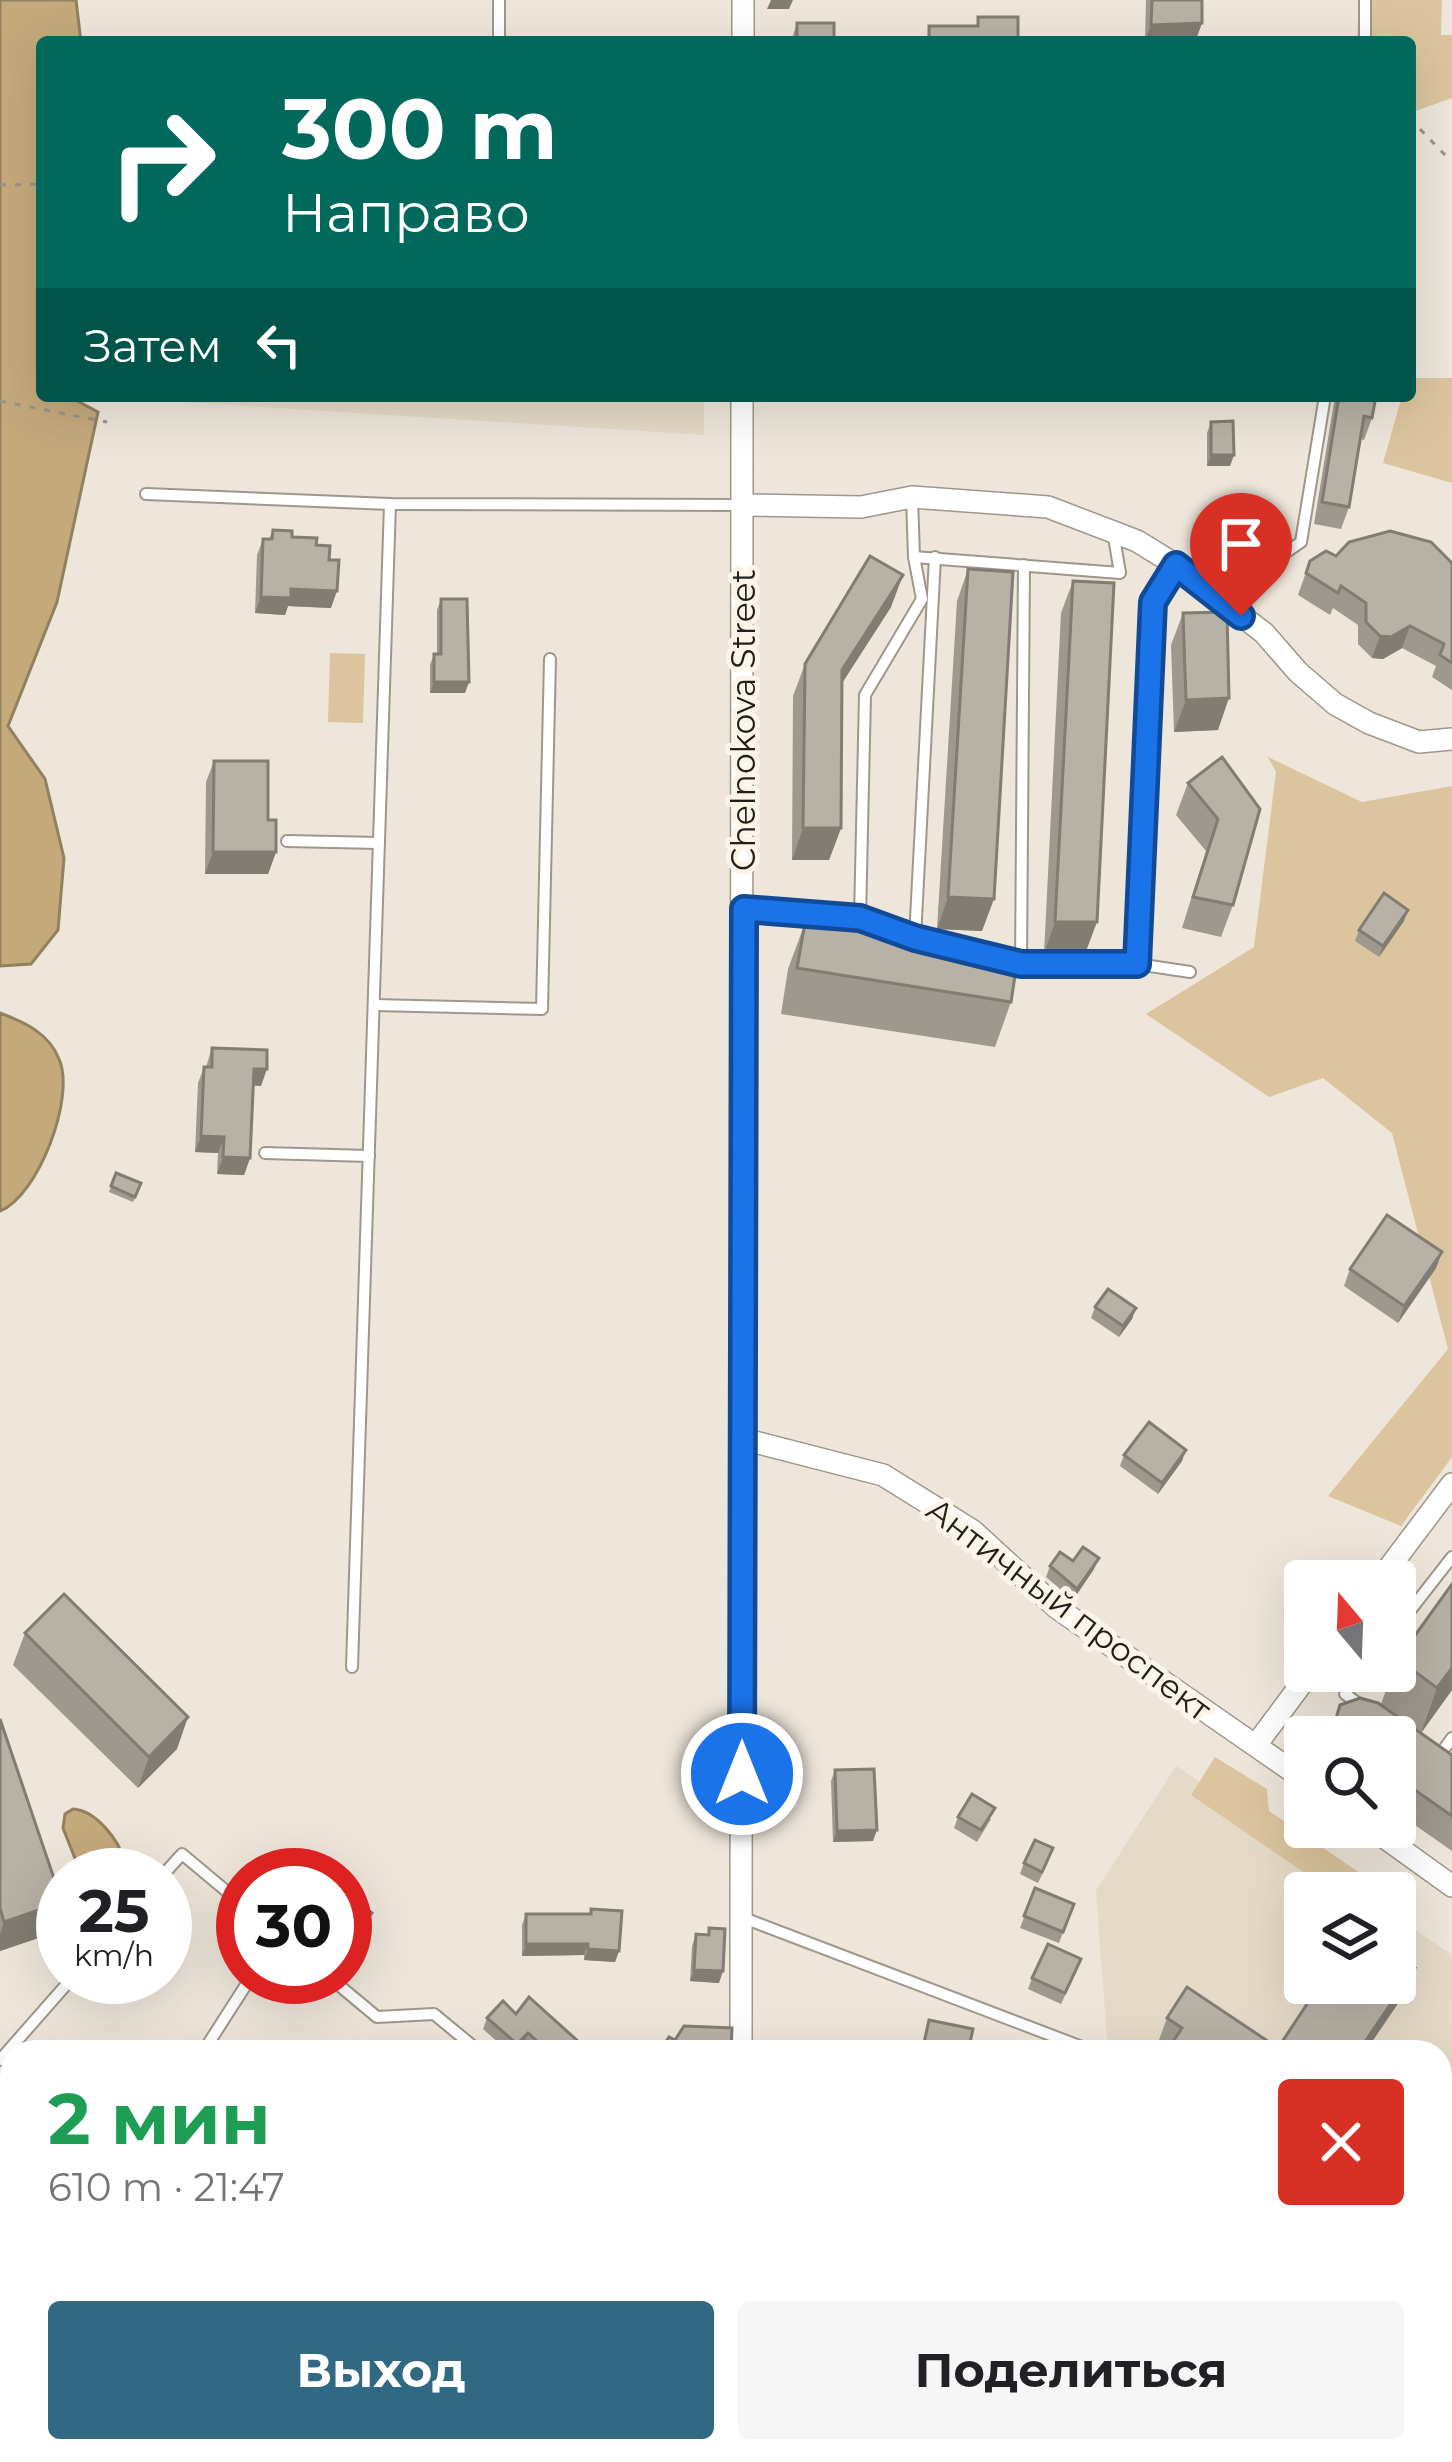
<!DOCTYPE html>
<html lang="ru">
<meta charset="utf-8">
<style>
body{margin:0;font-family:Montserrat,sans-serif;background:#f6f6f6;color:#202124;height:100vh;display:flex;flex-direction:column;font-size:45px;white-space:nowrap}
*{box-sizing:border-box;margin:0}
p{font-size:39px;color:#757577}
.icon{flex:none;width:66px;height:66px;fill:none;stroke:currentColor;stroke-width:2;stroke-linecap:round;stroke-linejoin:round}
.map{position:relative;flex:1;overflow:hidden}
.panel{position:absolute;left:0px;top:2040px;width:1452px;height:423px;display:flex;flex-direction:column;background:#fff;border-radius:36px 36px 0 0;box-shadow:0 12px 48px #0002}
.panel>*{flex:none}
.guide{position:absolute;left:36px;top:36px;width:1380px;height:366px;border-radius:12px;box-shadow:0 12px 48px #0002;background:#00695c;color:#fff;overflow:hidden}
.needle{width:78px;rotate:341deg}
.fabs{position:absolute;left:1284px;top:1560px;display:grid;gap:24px}
.fabs a{display:grid;place-items:center;width:132px;height:132px;border-radius:12px;background:#fff;box-shadow:0 12px 48px #0002;font-size:60px}
.speed{position:absolute;left:36px;top:1848px;display:flex;gap:24px;font-size:60px;font-weight:700;text-align:center}
.speed>*{display:grid;place-content:center;width:156px;height:156px;border-radius:50%;background:#fff;box-shadow:0 12px 48px #0002;line-height:1}
.speed small{font-size:30px;font-weight:400}
.speed .limit{border:18px solid #d22;background:#fff;color:#111}
.pin{position:absolute;display:grid;place-items:center;width:102px;height:102px;color:#fff;margin:-123px -51px;border-radius:50% 50% 50% 0;rotate:-45deg;box-shadow:0 0 12px #0007}
.pin .icon{rotate:45deg}
.me{position:absolute;width:132px;margin:-66px;rotate:0deg;stroke-linejoin:round;filter:drop-shadow(0 0 9px #0008)}
.turn{display:flex;align-items:center;gap:42px;height:252px;padding:0 48px;font-size:54px}
.turn .icon{width:156px;height:156px;stroke-width:2.5}
.turn b{display:block;font-size:84px;line-height:102px}
.then{display:flex;align-items:center;height:114px;padding:0 48px;background:#0003;gap:24px;font-size:45px}
.round{display:grid;place-items:center;flex:none;width:126px;height:126px;border-radius:12px;background:#f6f6f6}
.summary{display:flex;align-items:center;justify-content:space-between;height:204px;padding:0 48px}
h1{font-size:72px;font-weight:700;line-height:90px;color:#1e9e55}
.primary-button{display:flex;gap:24px;margin-top:auto;padding:24px 48px}
.primary-button a{flex:1;height:138px;border-radius:12px;background:#316983;color:#fff;font-size:48px;font-weight:700;line-height:138px;text-align:center}
.primary-button a+a{background:#f6f6f6;color:#202124}
.map>svg:first-child{display:block}
.built{fill:#e5dac7}
.green{fill:#dcc59e}
.water{fill:#c4a97b;stroke:#93805e;stroke-width:3}
.lines{fill:none;stroke-linecap:round;stroke-linejoin:round}
.service-casing{stroke:#9e978b;stroke-width:14}
.minor-casing{stroke:#9e978b;stroke-width:24}
.path{stroke:#99938a;stroke-width:3;stroke-dasharray:6 9;stroke-linecap:butt}
.service{stroke:#fff;stroke-width:10}
.minor{stroke:#fff;stroke-width:21}
.wall{fill:#9e988e}
.shaded-wall{fill:#817c74}
.building{fill:#b8b1a5;stroke:#817c74;stroke-width:3}
.route-casing{stroke:#114b97;stroke-width:30}
.route{stroke:#1a73e8;stroke-width:21}
.labels{text-anchor:middle;dominant-baseline:central;stroke-width:10;stroke-linejoin:round;paint-order:stroke}
.street-label{font-size:33px;fill:#221f1a;stroke:#fbf4e7}
</style>
<div class="map">
<svg width="1452" height="2462" viewBox="0 0 1452 2462">
<rect width="100%" height="100%" fill="#eee6da"/>
<g class="built">
<path d="M138 396H704V435L138 399Z"/>
<path d="M1176 1766 1361 1893H1305V1983H1395V1916L1452 1955V2369L1440 2361V2052H1108L1096 1891Z"/>
</g>
<g class="green">
<path d="M1359 0H1442L1441 35H1452V98L1410 113V42H1357Z"/>
<path d="M1410 378H1452V483L1383 463 1402 396H1410Z"/>
<path d="M330 653 365 654 363 723 328 722Z"/>
<path d="M1268 757 1362 802 1452 786V1457L1401 1526 1328 1496 1448 1349 1392 1133 1323 1078 1269 1097 1146 1014 1254 947 1276 772Z"/>
<path d="M1215 1757 1267 1789 1269 1811 1360 1873 1379 1878 1369 1893H1334L1191 1795Z"/>
<path d="M1452 2066V2197C1439 2158 1428 2102 1452 2066Z"/>
<path d="M1440 2212 1452 2248V2356L1440 2348Z"/>
<path d="M1440 2372 1452 2380V2462H852L838 2451H1440Z"/>
</g>
<g class="water">
<path d="M0 0H76L81 42H42V396H68L98 412 57 602 8 726 45 779 64 858 58 930 31 964 0 966Z"/>
<path d="M0 1013C24 1022 49 1033 59 1059 76 1097 38 1196 0 1211Z"/>
<path d="M73 1809C95 1810 120 1840 124 1862L116 1875H85L80 1871 63 1828 65 1814Z"/>
</g>
<g class="lines">
<g class="service-casing">
<g id="service">
<path d="M499 0V42"/>
<path d="M1365 42V0"/>
<path d="M146 494 390 504 742 505"/>
<path d="M914 557 1120 573 1113 531"/>
<path d="M1218 599 1301 542 1325 396"/>
<path d="M287 841 379 843"/>
<path d="M744 909 860 918 865 695 922 599 914 557 912 497"/>
<path d="M860 918 951 947"/>
<path d="M915 938 935 557"/>
<path d="M1004 960 1021 964 1024 565"/>
<path d="M1021 964H1137L1190 972"/>
<path d="M1137 964 1153 602 1175 566"/>
<path d="M374 1005 542 1009 550 659"/>
<path d="M265 1153 369 1156"/>
<path d="M1395 1630 1452 1557"/>
<path d="M352 1667 390 504"/>
<path d="M1363 1671 1345 1694 1363 1707"/>
<path d="M1436 1760 1452 1738"/>
<path d="M163 1875 182 1854 243 1905"/>
<path d="M741 1917 1082 2047 1086 2052"/>
<path d="M329 1977 377 2017 434 2014 480 2052"/>
<path d="M203 2052 251 1977"/>
<path d="M0 2060 73 1977"/>
<path d="M0 2235 12 2242"/>
<path d="M0 2370 12 2351"/>
<path d="M578 2451 598 2462"/>
<path d="M1148 2462 1150 2451"/>
</g>
</g>
<g class="minor-casing">
<g id="minor">
<path d="M743 42V0"/>
<path d="M742 505 861 507 912 497 1048 507 1137 541 1176 565 1264 633 1298 672 1335 704 1369 723 1419 742 1452 739"/>
<path d="M743 1439 883 1475 973 1531 1057 1608 1305 1780"/>
<path d="M1379 1581 1452 1484"/>
<path d="M1256 1745 1311 1671"/>
<path d="M1370 1827 1452 1886"/>
<path d="M741 2052 742 396"/>
<path d="M820 2451 834 2462"/>
</g>
</g>
<g class="path">
<path d="M1410 140 1420 129 1444 154 1452 157"/>
<path d="M0 185 42 184"/>
<path d="M0 401 107 422"/>
</g>
<use href="#service" class="service"/>
<use href="#minor" class="minor"/>
</g>
<g class="wall">
<path d="M1146 0H1202V23L1196 39 1145 41Z"/>
<path d="M797 23 834 42H791Z"/>
<path d="M1335 396H1376L1372 418 1364 440 1360 439 1349 507 1341 529 1314 524Z"/>
<path d="M1211 422 1230 466H1207V433Z"/>
<path d="M273 530 316 545 329 560 331 608 288 606 285 615 255 613 257 555 263 539H269Z"/>
<path d="M1336 556 1452 563V690L1432 677 1436 666 1402 648 1383 659 1372 658 1358 644V625L1333 608 1330 615 1298 595 1310 561Z"/>
<path d="M968 569 982 931 937 929 957 601Z"/>
<path d="M1073 581 1085 954H1044L1061 613Z"/>
<path d="M441 599 465 693H430V665L434 654H437V610Z"/>
<path d="M891 607 841 684V828L829 860H792L793 696 805 664Z"/>
<path d="M1183 613 1218 730 1174 732 1171 645Z"/>
<path d="M1222 757 1233 905 1221 937 1182 928 1206 851 1176 815 1188 783Z"/>
<path d="M214 761 268 820 276 852 268 874H205L206 782Z"/>
<path d="M1404 921 1379 957 1355 941 1359 930Z"/>
<path d="M805 923 1011 1002 995 1047 781 1014 788 969Z"/>
<path d="M212 1048 261 1086 253 1085 250 1158 244 1175 217 1174 218 1153 195 1152 198 1083 204 1067H206Z"/>
<path d="M116 1173 141 1183 133 1202 109 1192Z"/>
<path d="M1442 1252 1436 1268 1398 1323 1344 1286 1350 1269Z"/>
<path d="M1095 1307 1136 1308 1132 1319 1119 1337 1091 1318Z"/>
<path d="M1124 1455 1182 1461 1158 1494 1120 1466Z"/>
<path d="M1073 1561 1094 1569 1073 1600 1046 1577 1050 1566Z"/>
<path d="M25 1633 177 1749 138 1788 13 1665Z"/>
<path d="M1398 1659 1452 1690 1421 1733 1381 1704 1393 1671H1395Z"/>
<path d="M1340 1705 1452 1755V1851L1395 1811V1737H1329Z"/>
<path d="M0 1719 50 1934 0 1951Z"/>
<path d="M835 1770 873 1841 833 1842 831 1781Z"/>
<path d="M958 1817 991 1819 977 1842 954 1828Z"/>
<path d="M1049 1860 1038 1883 1020 1874 1024 1863Z"/>
<path d="M1035 1888 1074 1904 1059 1943 1020 1928Z"/>
<path d="M591 1909 619 1951 615 1962 584 1960V1955L522 1956V1925L526 1914H589Z"/>
<path d="M709 1928 719 1983 690 1981 692 1946 696 1934 707 1935Z"/>
<path d="M1412 1944 1406 1961 1415 1968 1407 1990 1365 2052H1170L1171 2048 1159 2040 1167 2018 1278 2048Z"/>
<path d="M1077 1970 1061 2004 1028 1989 1032 1978Z"/>
<path d="M516 2014 590 2052H533L524 2044 516 2052H509L483 2029 487 2018Z"/>
<path d="M66 2451H102L96 2462H85Z"/>
</g>
<g class="shaded-wall">
<path d="M771 0H793L789 9H767Z"/>
<path d="M1202 23 1196 39 1145 41 1151 25Z"/>
<path d="M1211 455H1234L1230 466H1207Z"/>
<path d="M903 575 891 607 830 702 842 670Z"/>
<path d="M291 589 337 591 331 608 288 606 285 615 255 613 261 597Z"/>
<path d="M1410 626 1402 648 1383 659 1372 658 1380 636Z"/>
<path d="M434 682H469L465 693H430Z"/>
<path d="M1229 698 1218 730 1174 732 1186 700Z"/>
<path d="M803 828H841L829 860H792Z"/>
<path d="M213 852H276L268 874H205Z"/>
<path d="M948 897 994 899 982 931 937 929Z"/>
<path d="M1408 910 1404 921 1379 957 1383 946Z"/>
<path d="M1055 922H1097L1085 954H1044Z"/>
<path d="M254 1069H267L261 1086 248 1085Z"/>
<path d="M201 1136 224 1137 218 1153 195 1152Z"/>
<path d="M223 1157 250 1158 244 1175 217 1174Z"/>
<path d="M1442 1252 1436 1268 1398 1323 1404 1306Z"/>
<path d="M1136 1308 1132 1319 1119 1337 1123 1326Z"/>
<path d="M1186 1450 1182 1461 1158 1494 1162 1483Z"/>
<path d="M1099 1558 1094 1569 1073 1600 1077 1589Z"/>
<path d="M1452 1668V1690L1421 1733 1437 1688Z"/>
<path d="M188 1717 177 1749 138 1788 149 1757Z"/>
<path d="M877 1830 873 1841 833 1842 837 1831Z"/>
<path d="M62 1902 50 1934 0 1951V1934L4 1922Z"/>
<path d="M372 1913 368 1924 345 1954V1948Z"/>
<path d="M526 1944H588L584 1955 522 1956Z"/>
<path d="M588 1949 619 1951 615 1962 584 1960Z"/>
<path d="M1415 1968 1407 1990 1365 2052H1358Z"/>
<path d="M694 1970 723 1971 719 1983 690 1981Z"/>
<path d="M528 2033 524 2044 514 2052 517 2044Z"/>
</g>
<g class="building">
<path d="M1152 0H1202V23L1151 25Z"/>
<path d="M978 17H1018V42H929V26H978Z"/>
<rect x="797" y="23" width="37" height="19"/>
<path d="M1339 396H1376L1372 418 1364 416 1349 507 1322 502Z"/>
<path d="M1233 421 1234 455H1211V422Z"/>
<path d="M273 530 292 531V537L317 538 316 545 330 546 329 560H339L337 591 291 589V598L261 597 263 539H272Z"/>
<path d="M1390 531 1431 542 1452 563V663L1440 655 1444 644 1410 626 1391 637 1380 636 1366 622V603L1341 586 1338 593 1306 573 1310 561 1326 551 1336 556 1349 542Z"/>
<path d="M870 556 903 575 842 670 841 828H803L805 664Z"/>
<path d="M968 569 1013 572 994 899 948 897Z"/>
<path d="M1073 581 1114 583 1097 922H1055Z"/>
<path d="M441 599H467L469 682H434V654H441Z"/>
<path d="M1227 612 1229 698 1186 700 1183 613Z"/>
<path d="M1222 757 1260 809 1233 905 1193 897 1218 819 1188 783Z"/>
<path d="M214 761H268V820H276V852H213Z"/>
<path d="M1384 893 1408 910 1383 946 1359 930Z"/>
<path d="M805 923 1018 956 1011 1002 797 968Z"/>
<path d="M212 1048 267 1050V1069H254L250 1158 223 1157 224 1137 201 1136 204 1067H212Z"/>
<path d="M116 1173 141 1183 135 1197 111 1186Z"/>
<path d="M1387 1215 1442 1252 1404 1306 1350 1269Z"/>
<path d="M1108 1289 1136 1308 1123 1326 1095 1307Z"/>
<path d="M1149 1422 1186 1450 1162 1483 1124 1455Z"/>
<path d="M1083 1547 1099 1558 1077 1589 1050 1566 1060 1552 1073 1561Z"/>
<path d="M1452 1584V1668L1437 1688 1398 1659Z"/>
<path d="M64 1594 188 1717 149 1757 25 1633Z"/>
<path d="M1360 1698 1378 1703 1452 1755V1816L1395 1776V1737H1343L1334 1725 1340 1705Z"/>
<path d="M0 1719 62 1902 4 1922 0 1908Z"/>
<path d="M874 1769 877 1830 837 1831 835 1770Z"/>
<path d="M972 1794 995 1808 981 1830 958 1817Z"/>
<path d="M1035 1840 1053 1848 1042 1872 1024 1863Z"/>
<path d="M1035 1888 1074 1904 1063 1932 1024 1916Z"/>
<path d="M345 1892 372 1913 345 1948Z"/>
<path d="M591 1909 622 1911 619 1951 588 1949V1944H526V1914H591Z"/>
<path d="M709 1928 725 1929 723 1971 694 1970 696 1934 709 1935Z"/>
<path d="M1395 1932 1412 1944 1402 1959 1415 1968 1358 2052H1191L1174 2040 1182 2028 1167 2018 1187 1987 1278 2048 1321 1983H1395Z"/>
<path d="M1048 1944 1081 1959 1065 1993 1032 1978Z"/>
<path d="M529 1997 590 2052H549L528 2033 517 2044 487 2018 503 2001 516 2014Z"/>
<path d="M929 2020 973 2029 968 2052H922Z"/>
<path d="M684 2026 732 2028 731 2052H659L669 2037 675 2040Z"/>
<path d="M137 2451H184L177 2462H136L132 2460Z"/>
<path d="M288 2451H315L309 2462H282Z"/>
<path d="M764 2451H796L811 2462H755Z"/>
<path d="M536 2452 553 2462H530Z"/>
</g>
<g class="lines">
<g class="route-casing">
<path id="route" d="M742 1774 744 909 860 918 915 938 1021 964H1137L1153 602 1176 565 1241 616"/>
</g>
<use href="#route" class="route"/>
</g>
<g class="labels">
<g class="street-label">
<text transform="translate(743 720) rotate(-90)">Chelnokova Street</text>
<text transform="translate(1069 1609) rotate(37)">Античный проспект</text>
</g>
</g>
</svg>
<div class="fabs">
<a><svg class="needle" viewBox="-14 -14 28 28"><path d="M0-13l5 13h-10z" fill="#e53935"/><path d="M0 13l5-13h-10z" fill="#757577"/></svg></a>
<a><svg class="icon" aria-label="search" viewBox="0 0 24 24"><circle cx="10" cy="10" r="6"/><path d="M15 15l6 6"/></svg></a>
<a><svg class="icon" aria-label="layers" viewBox="0 0 24 24"><path d="M12 4l9 5-9 5-9-5zM3 14l9 5 9-5"/></svg></a>
</div>
<div class="speed"><div>25<small>km/h</small></div><div class="limit">30</div></div>
<div class="pin" style="left:1241px;top:616px;background:#d93025"><svg class="icon" aria-label="arrive" viewBox="0 0 24 24"><path d="M6 21V4h12l-3 4 3 4H6"/></svg></div>
<svg class="me" style="left:742px;top:1774px" viewBox="-20 -20 40 40"><circle r="17" fill="#1a73e8" stroke="#fff" stroke-width="3"/><path d="M0-11L8 9 0 5-8 9z" fill="#fff"/></svg>
<div class="guide">
<div class="turn"><svg class="icon" aria-label="right" viewBox="0 0 24 24"><path d="M7 20v-9h11M14 6l5 5-5 5"/></svg><div><b>300 m</b>Направо</div></div>
<div class="then">Затем<svg class="icon" aria-label="left" viewBox="0 0 24 24"><path d="M17 20v-9H6M10 6l-5 5 5 5"/></svg></div>
</div>
<section class="panel">
<div class="summary"><div><h1>2 мин</h1><p>610 m · 21:47</p></div><a class="round" style="background:#d93025;color:#fff"><svg class="icon" aria-label="close" viewBox="0 0 24 24"><path d="M6 6l12 12M18 6L6 18"/></svg></a></div>
<div class="primary-button"><a>Выход</a><a>Поделиться</a></div>
</section>
</div>
